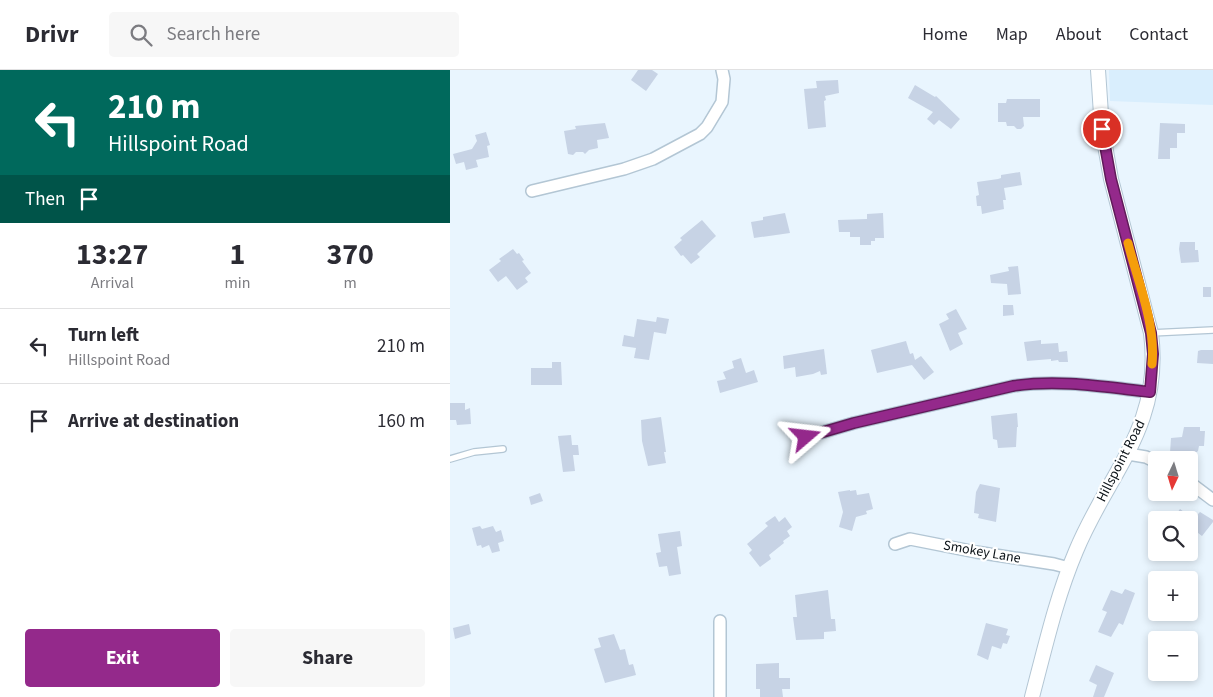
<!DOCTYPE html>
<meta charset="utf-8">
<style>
body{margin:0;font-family:"Source Sans 3",sans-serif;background:#f7f7f7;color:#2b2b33;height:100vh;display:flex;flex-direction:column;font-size:19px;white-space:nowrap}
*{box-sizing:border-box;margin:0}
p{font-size:16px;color:#7c7c81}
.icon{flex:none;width:28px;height:28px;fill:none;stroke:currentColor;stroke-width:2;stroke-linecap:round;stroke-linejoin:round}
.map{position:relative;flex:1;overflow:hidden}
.details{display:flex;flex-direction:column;background:#fff;width:450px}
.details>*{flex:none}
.banner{background:#00695c;color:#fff;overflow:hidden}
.needle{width:32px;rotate:184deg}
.fabs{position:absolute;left:698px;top:381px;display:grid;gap:10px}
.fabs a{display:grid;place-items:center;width:50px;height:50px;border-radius:5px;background:#fff;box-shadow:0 2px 8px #0003;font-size:25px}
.pin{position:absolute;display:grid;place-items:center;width:42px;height:42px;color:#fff;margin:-21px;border:2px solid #fff;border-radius:50%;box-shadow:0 1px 5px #0007}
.me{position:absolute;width:55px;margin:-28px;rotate:73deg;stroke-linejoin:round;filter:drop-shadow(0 0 4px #0008)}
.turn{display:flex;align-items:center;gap:18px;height:105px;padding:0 25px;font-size:22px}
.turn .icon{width:65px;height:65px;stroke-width:2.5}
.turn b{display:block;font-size:35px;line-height:42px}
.then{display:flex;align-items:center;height:48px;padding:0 25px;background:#0003;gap:10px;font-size:19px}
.eta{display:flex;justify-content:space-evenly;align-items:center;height:85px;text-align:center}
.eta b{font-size:30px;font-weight:700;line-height:35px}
.button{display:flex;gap:10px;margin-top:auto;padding:10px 25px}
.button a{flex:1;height:58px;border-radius:5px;background:#94298b;color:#fff;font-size:20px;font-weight:700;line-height:58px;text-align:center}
.button a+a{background:#f7f7f7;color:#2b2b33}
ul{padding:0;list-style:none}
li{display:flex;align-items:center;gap:15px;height:75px;padding:0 25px;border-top:1px solid #e1e1e2}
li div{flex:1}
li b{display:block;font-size:19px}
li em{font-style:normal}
header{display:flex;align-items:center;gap:30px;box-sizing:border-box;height:70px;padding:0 25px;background:#fff;border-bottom:1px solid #e1e1e2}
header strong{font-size:24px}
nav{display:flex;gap:28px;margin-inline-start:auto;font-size:18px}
.search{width:350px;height:45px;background:#f7f7f7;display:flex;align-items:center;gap:12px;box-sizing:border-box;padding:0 18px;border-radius:5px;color:#7c7c81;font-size:19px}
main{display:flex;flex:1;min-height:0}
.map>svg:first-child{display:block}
.built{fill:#d9eefd}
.building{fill:#c7d3e5}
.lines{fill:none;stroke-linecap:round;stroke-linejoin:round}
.service-casing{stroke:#b3c6d4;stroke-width:8}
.minor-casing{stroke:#b3c6d4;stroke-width:14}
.tertiary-casing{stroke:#b3c6d4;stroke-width:16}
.service{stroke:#fff;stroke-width:5.5}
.minor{stroke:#fff;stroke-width:11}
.tertiary{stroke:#fff;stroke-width:14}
.route-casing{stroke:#601b5a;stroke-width:12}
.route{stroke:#94298b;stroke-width:9}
.slow{stroke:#f59e0b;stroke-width:9}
.labels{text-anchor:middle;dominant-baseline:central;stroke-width:4.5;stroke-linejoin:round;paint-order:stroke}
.street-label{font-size:14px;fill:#0c1318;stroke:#fff}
</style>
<header>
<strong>Drivr</strong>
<div class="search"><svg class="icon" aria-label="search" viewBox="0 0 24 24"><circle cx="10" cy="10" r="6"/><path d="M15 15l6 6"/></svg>Search here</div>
<nav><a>Home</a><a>Map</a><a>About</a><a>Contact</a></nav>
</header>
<main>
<section class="details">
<div class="banner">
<div class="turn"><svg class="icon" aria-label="left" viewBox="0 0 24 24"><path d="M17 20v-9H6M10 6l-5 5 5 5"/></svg><div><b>210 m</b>Hillspoint Road</div></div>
<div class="then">Then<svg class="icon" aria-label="arrive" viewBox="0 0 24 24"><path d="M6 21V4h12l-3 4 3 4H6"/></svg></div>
</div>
<div class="eta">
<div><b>13:27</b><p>Arrival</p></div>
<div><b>1</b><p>min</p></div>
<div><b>370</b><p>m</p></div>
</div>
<ul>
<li><svg class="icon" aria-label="left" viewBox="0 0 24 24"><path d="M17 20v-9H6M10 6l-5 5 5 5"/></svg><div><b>Turn left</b><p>Hillspoint Road</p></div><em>210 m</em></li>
<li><svg class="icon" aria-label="arrive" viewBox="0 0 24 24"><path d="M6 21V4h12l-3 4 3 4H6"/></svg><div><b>Arrive at destination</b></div><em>160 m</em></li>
</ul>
<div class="button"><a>Exit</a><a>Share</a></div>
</section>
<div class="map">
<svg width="763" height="627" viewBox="0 0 763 627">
<rect width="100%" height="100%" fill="#e9f5fe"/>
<path class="built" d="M659 0H763V35L660 31Z"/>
<g class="building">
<path d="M188 0H202L208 4 196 21 181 10Z"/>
<path d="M388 10 389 23 375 26 376 30 374 31 376 57 358 59 354 19 367 18 366 11Z"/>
<path d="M465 15 485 27 486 26 510 49 501 59 489 50 484 55 477 49 483 42 458 28Z"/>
<path d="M557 29H590V47H573L574 56 571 59H567L564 56H557L556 52H548V33H556Z"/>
<path d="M155 53 159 68 147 70 148 78 139 80 135 84 133 82H126L123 85 118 84 114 61 126 59 125 56Z"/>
<path d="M710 53 735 54V63H727V78H720V89H708Z"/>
<path d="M36 62 40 75 37 76 39 87 26 90 28 97 16 100 14 92 6 94 3 84 22 79 27 71 25 65Z"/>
<path d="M570 102 572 115 554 118 556 130H553L554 139 532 144 531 136H527L526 126 529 125 527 112 548 109 551 108V105Z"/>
<path d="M335 143 340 163 304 168 301 152 313 150V147Z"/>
<path d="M433 143 434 168H425V171H421V175H410V167H400V162H389L388 150 417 149V144Z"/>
<path d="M252 150 266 166 247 184 250 187 241 194 233 185 231 186 224 177 232 170 230 168Z"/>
<path d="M730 172H745V180H748L749 192 731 193 729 179Z"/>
<path d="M63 179 67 184 69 183 74 190 72 191 81 203 75 208 78 212 67 220 56 206 48 212 39 200 51 191 49 189Z"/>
<path d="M568 196 571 224 558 225 557 214 541 213 540 205 559 201 558 197Z"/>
<rect x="753" y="217" width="8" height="10"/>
<path d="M553 235H563L564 245 553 246Z"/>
<path d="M506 239 517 259 508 263 513 274 500 281 489 254 499 249 496 244Z"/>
<path d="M207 247 219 249 216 264 204 262 199 290 184 288 186 278 172 276 174 265 184 267 187 249 206 252Z"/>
<path d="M591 270V274L608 273 609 282 617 281 618 292H609L608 290 601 291V289L577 291 574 272Z"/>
<path d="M456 271 460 284 463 283 465 290 471 286 484 302 474 310 462 295 427 303 421 280Z"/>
<path d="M374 279 377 304 371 305 370 301 363 304 346 307 345 297 334 299 333 286Z"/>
<path d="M751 280H763V294L747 293 748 281Z"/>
<path d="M291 288 296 303 304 300 308 312 270 323 267 311 276 309 273 302 284 298 282 291Z"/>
<path d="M102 292H111L112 315H81V298H102Z"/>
<path d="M0 333H15V340L20 338 21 354 7 355 6 350H0Z"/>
<path d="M567 343 568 357H567L566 377 548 378 547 370 543 369 541 346Z"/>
<path d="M211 347 216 382H214L216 393 198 396 192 371 191 350Z"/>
<path d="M734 357H750V361H755L754 376H749L748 381 745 383H720L721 368 732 367Z"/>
<path d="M121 365 122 375H128L129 385H123L125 401 113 402 108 366Z"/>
<path d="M530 414 550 418 546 452 528 448 529 444 524 443 526 422Z"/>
<path d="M400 420V421L406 420 407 425 419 423 423 439 416 441 417 444 406 447 402 461 389 457 393 442 388 422Z"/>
<path d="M90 423 93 431 81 435 79 427Z"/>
<path d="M730 439 743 449 750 442 763 450V452L752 466 739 456V452L741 450H722Z"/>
<path d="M325 446 329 452 335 447 342 457 337 461 340 466 333 471 334 473 319 485 321 489 310 497 299 483 302 480 297 474 318 456 315 453Z"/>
<path d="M30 456 32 459 43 456 46 462 51 460 54 471 48 473 50 481 42 483 39 475 32 478 31 475 27 476 22 458Z"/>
<path d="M230 461 232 476 227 477 231 504 219 506 217 496 209 497 206 483 211 482 208 464Z"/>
<path d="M675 519 685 523 673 555 669 553 661 567 648 562 657 542 652 540 661 520 672 524Z"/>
<path d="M378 520 381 549H385L386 561 374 562V569L346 570 343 547H347L345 525Z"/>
<path d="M536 553 558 559 556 565 560 566 557 574 553 573 551 579 542 576 538 590 527 585Z"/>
<path d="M19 554 21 564 5 569 3 558Z"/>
<path d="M164 564 170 580 175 579 179 595 183 594 186 605 155 613 144 579 151 577 148 568Z"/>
<path d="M329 593V608H340V619H332L333 627H310V619H306V594Z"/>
<path d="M646 595 664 603 654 627H643L647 615 639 611Z"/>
</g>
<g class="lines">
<g class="service-casing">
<g id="service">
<path d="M701 263 763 260"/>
<path d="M0 389 24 382 53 379"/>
</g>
</g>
<g class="minor-casing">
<g id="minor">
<path d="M82 121 174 99 203 89 250 64 257 57 272 32 274 9 272 0"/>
<path d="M356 367 404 353 563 316C609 309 655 317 700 322"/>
<path d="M678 384 696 387 706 392"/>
<path d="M739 412 763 430"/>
<path d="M445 474 460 469 526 482 604 494 619 498"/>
<path d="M270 627V551"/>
</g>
</g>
<g class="tertiary-casing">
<path id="tertiary" d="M582 627C595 578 606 528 626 481 658 403 713 357 701 263L661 109 652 59 648 0"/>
</g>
<use href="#service" class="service"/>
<use href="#minor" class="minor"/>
<use href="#tertiary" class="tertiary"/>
</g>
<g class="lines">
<g class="route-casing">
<path id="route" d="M356 367 404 353 563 316C609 309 655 317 700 322L703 284 701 263 661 109 652 59"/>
</g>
<use href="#route" class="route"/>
<path class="slow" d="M678 173C688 212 706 254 702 294"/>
</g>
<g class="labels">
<g class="street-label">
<text transform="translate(671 391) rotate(-63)">Hillspoint Road</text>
<text transform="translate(532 482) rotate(10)">Smokey Lane</text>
</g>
</g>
</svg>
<div class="fabs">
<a><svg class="needle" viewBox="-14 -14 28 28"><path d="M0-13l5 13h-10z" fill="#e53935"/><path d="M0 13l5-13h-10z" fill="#7c7c81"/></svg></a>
<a><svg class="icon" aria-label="search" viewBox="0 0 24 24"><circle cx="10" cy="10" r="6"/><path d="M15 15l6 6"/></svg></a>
<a>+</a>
<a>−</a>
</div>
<div class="pin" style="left:652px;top:59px;background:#d93025"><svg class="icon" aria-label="arrive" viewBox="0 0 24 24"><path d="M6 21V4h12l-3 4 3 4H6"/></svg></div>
<svg class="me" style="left:356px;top:367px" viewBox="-20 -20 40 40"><path d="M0-17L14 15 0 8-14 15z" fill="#94298b" stroke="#fff" stroke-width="4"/></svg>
</div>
</main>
